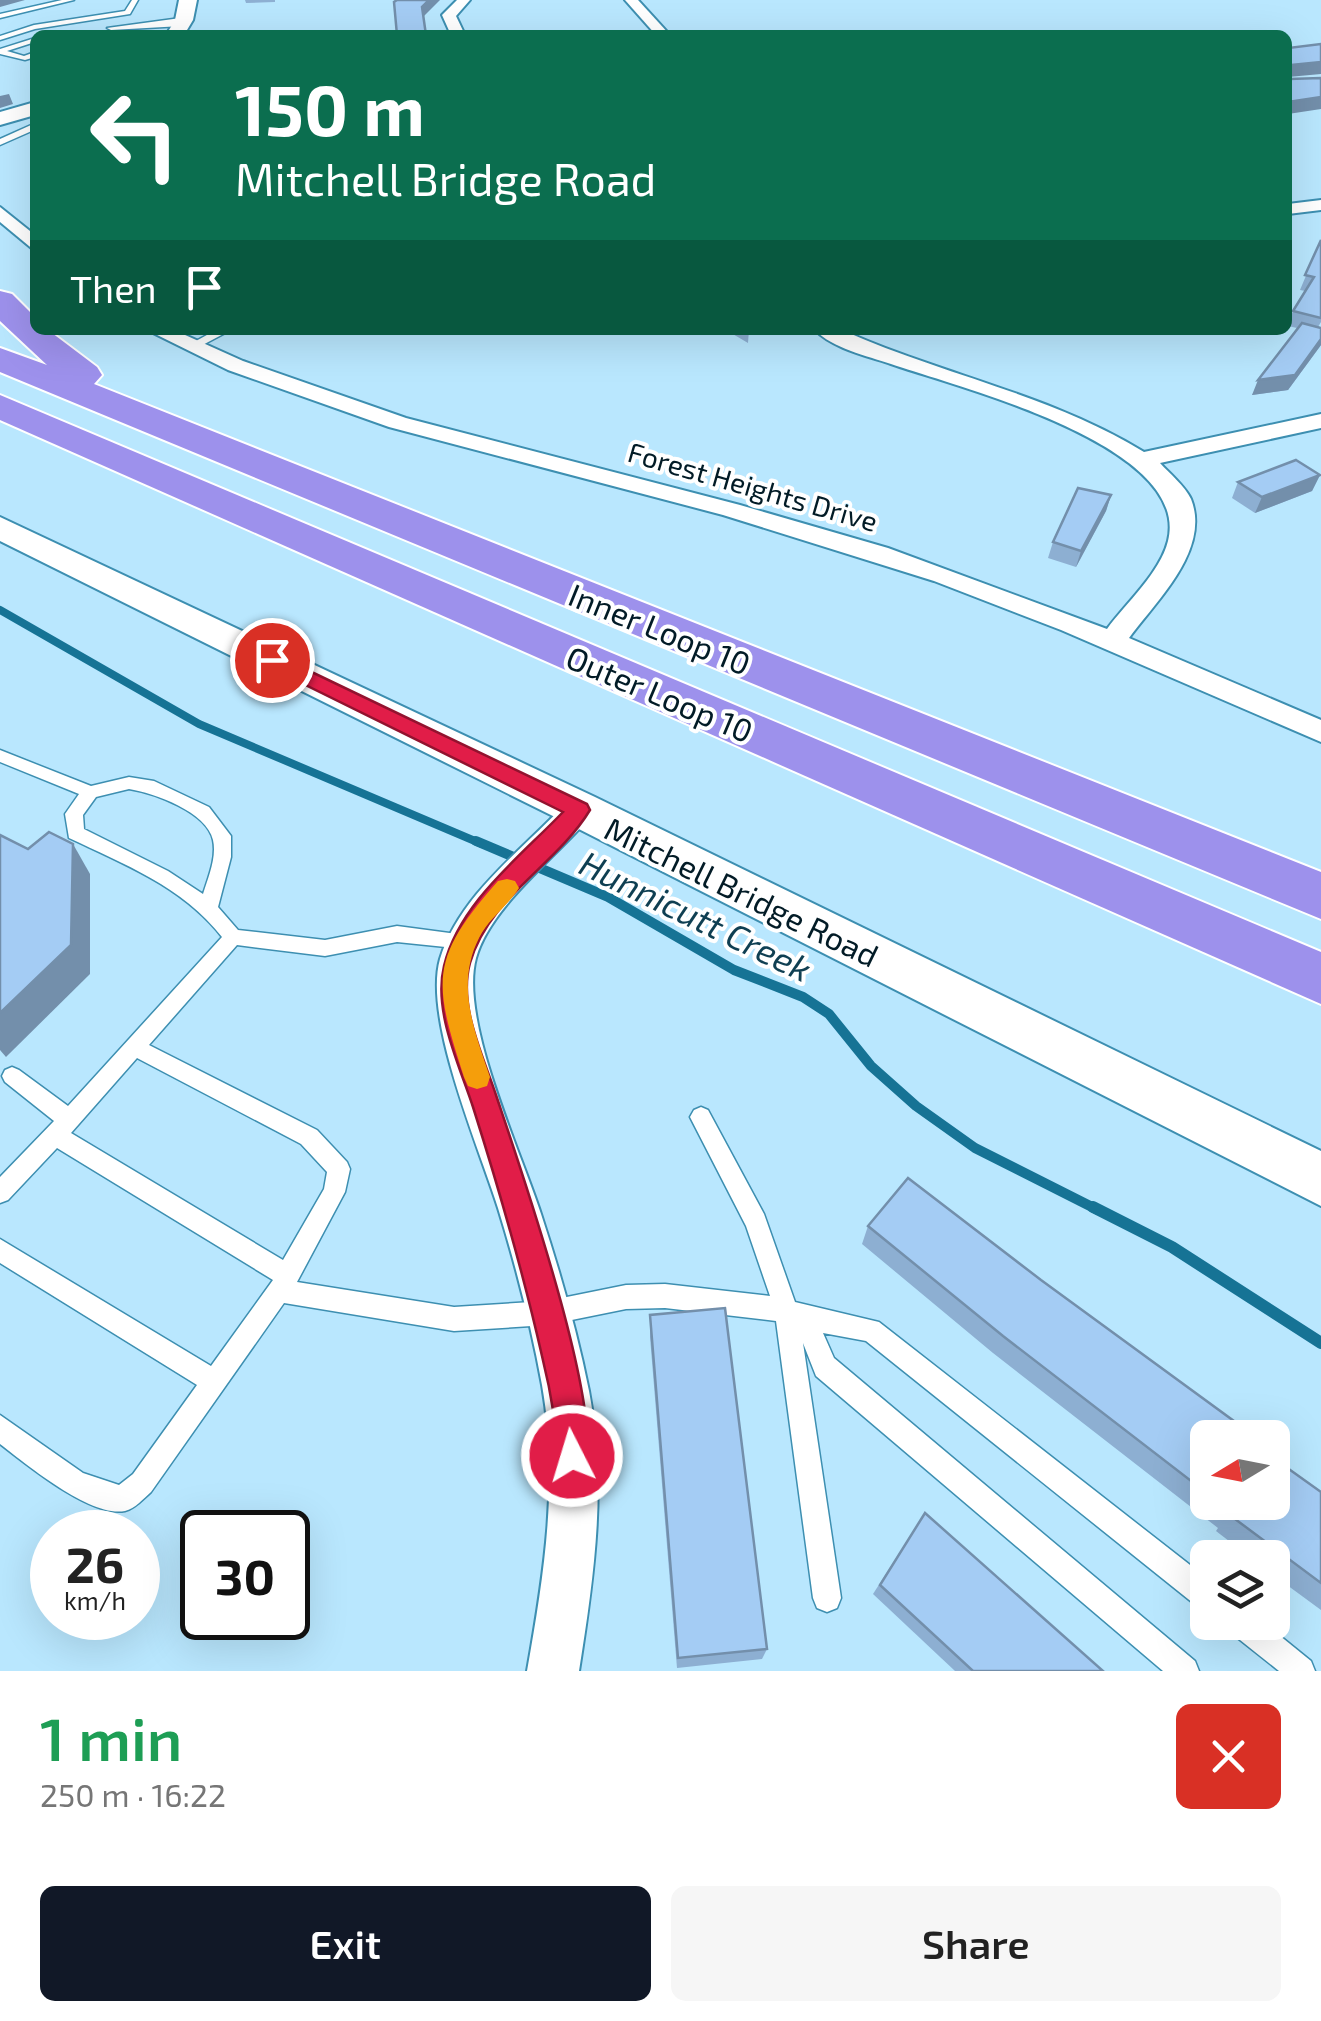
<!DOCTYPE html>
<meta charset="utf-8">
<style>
body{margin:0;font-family:"Exo 2",sans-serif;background:#f6f6f6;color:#222;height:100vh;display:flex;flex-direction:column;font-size:38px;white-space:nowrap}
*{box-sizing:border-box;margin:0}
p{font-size:32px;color:#767676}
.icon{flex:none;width:55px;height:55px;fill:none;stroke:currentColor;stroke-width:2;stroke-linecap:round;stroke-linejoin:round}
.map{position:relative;height:1671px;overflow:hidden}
.sheet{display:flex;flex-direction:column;background:#fff;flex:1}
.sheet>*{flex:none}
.hud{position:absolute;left:30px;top:30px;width:1262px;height:305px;border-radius:15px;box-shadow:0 10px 40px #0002;background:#0b6e4f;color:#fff;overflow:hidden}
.needle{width:65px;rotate:260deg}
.buttons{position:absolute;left:1190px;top:1420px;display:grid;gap:20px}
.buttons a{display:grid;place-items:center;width:100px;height:100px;border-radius:15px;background:#fff;box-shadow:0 10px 40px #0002;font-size:50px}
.speed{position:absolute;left:30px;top:1510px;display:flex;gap:20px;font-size:50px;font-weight:700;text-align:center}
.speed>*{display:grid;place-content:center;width:130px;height:130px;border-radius:50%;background:#fff;box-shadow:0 10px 40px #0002;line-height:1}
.speed small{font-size:25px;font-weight:400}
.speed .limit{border:5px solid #111;border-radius:15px;background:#fff;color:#111}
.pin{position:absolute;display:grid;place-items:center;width:85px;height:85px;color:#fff;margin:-42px;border:5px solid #fff;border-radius:50%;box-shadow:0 2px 10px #0007}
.me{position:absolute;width:110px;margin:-55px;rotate:355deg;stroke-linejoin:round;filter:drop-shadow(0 0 8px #0008)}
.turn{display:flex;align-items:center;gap:35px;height:210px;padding:0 40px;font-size:45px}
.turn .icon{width:130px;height:130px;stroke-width:2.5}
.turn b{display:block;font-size:70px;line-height:85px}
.then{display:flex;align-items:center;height:95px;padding:0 40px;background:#0003;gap:20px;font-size:38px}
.round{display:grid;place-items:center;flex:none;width:105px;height:105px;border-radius:15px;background:#f6f6f6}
.summary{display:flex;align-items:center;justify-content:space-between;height:170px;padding:0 40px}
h1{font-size:60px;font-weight:600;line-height:75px;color:#1e9e55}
.cta{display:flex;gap:20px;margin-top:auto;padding:20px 40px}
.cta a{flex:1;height:115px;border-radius:15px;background:#111827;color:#fff;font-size:40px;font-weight:600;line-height:115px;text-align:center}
.cta a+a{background:#f6f6f6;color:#222}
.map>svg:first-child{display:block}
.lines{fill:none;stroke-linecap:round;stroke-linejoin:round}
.stream-far2{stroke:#167395;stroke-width:8}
.stream-far1{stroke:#167395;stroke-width:10}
.stream{stroke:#167395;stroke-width:12}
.lane-casing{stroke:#3d8fb1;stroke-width:3}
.street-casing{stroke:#3d8fb1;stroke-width:4}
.secondary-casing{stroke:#3d8fb1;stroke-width:4}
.highway-casing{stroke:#fff;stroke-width:4}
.lane{fill:#fff;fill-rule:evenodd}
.street{fill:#fff;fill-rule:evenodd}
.secondary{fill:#fff;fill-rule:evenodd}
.highway{fill:#9d91ec;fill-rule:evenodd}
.wall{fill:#8dafd2}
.shaded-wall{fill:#738fab}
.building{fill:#a4ccf4;stroke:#738fab;stroke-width:2.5}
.route{fill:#e11d48;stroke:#92132f;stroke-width:2.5}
.slow{fill:#f59e0b}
.labels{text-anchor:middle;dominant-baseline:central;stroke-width:8;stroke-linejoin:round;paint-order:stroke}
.far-street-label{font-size:28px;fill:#021b26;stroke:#fff}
.street-label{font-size:32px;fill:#021b26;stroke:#fff}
.water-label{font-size:35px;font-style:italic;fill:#0f3f52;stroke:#fff}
</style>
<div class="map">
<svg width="1321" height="1671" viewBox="0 0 1321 1671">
<rect width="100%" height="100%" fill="#b9e7fe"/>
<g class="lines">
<path class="stream-far2" d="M0 610 199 724 482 844"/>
<path class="stream-far1" d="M476 841 608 897 734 970 803 997 829 1014 871 1066 916 1106 975 1148 1098 1210"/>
<path class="stream" d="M1093 1207 1172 1247 1321 1343"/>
<g class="lane-casing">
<g id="lane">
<path d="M62 0H74L0 18V14Z"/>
<path d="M132 0H138L130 14 35 29 0 40V36L34 25 125 11Z"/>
<path d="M188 17V21L177 22H185L182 26 111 30 107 28Z"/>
<path d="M35 38V42L7 51 24 56 35 52V57L25 60 0 54V49Z"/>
<path d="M31 125 34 130 0 145V139Z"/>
<path d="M216 330H231L195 349 185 347Z"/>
<path d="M0 750 91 786 129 777 154 781 209 807 231 836V857L218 907 238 930 325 940 397 926 472 936 474 941 472 946 465 949 397 942 325 956 237 945 149 1045 317 1130 347 1162 350 1169 345 1192 297 1282 454 1307 547 1301 626 1285 665 1284 770 1296 746 1226 690 1117 694 1110 701 1107 708 1110 764 1214 795 1302 879 1322 1208 1579V1610L1198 1607 866 1341 823 1333 834 1358 1195 1661 1199 1671H1163L816 1376 803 1343 841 1598 837 1608 827 1612 817 1608 813 1598 776 1321 665 1308 626 1309 547 1325 454 1331 284 1303 151 1492C144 1498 135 1509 125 1511 91 1518 26 1464 0 1444V1415L83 1473 119 1485 133 1474 197 1385 0 1263V1239L211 1366 273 1280 57 1148 8 1200 0 1203V1177L54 1121 5 1082 2 1076 5 1070 12 1067 19 1070 68 1106 222 937C183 887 124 864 69 838L65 814 79 794 0 762ZM129 789C154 793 207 812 213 840 217 857 208 878 203 894L168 871 84 829 83 815 96 797ZM137 1058 301 1144 327 1172 324 1189 283 1260 71 1133Z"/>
<path d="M1226 1622H1263L1311 1661 1315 1671H1279L1230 1632Z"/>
</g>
</g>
<g class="street-casing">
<g id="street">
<path d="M457 0H470L456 16 465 35H451L442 15Z"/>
<path d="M625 0H638L670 35H656Z"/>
<path d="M1321 200V210L1288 214V204Z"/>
<path d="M0 207 35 235V251L0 222Z"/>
<path d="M147 330H174L243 361 406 418 740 505 888 548 1107 629C1126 603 1160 573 1168 541 1192 445 957 387 891 364 867 356 832 348 815 330H842C942 375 1050 394 1144 452L1321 414V428L1160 463C1169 473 1185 486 1191 499 1211 550 1156 601 1129 638L1321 720V742L1061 630 934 581 723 515 389 427 228 370Z"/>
<path d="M579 797 590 801 595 809 590 817C556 857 490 907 476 958 459 1020 521 1152 541 1214 560 1272 577 1331 589 1391 607 1485 594 1577 579 1671H527C544 1576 559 1481 542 1385 531 1325 516 1266 498 1208 479 1147 423 1019 440 959 460 894 524 849 568 801Z"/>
</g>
</g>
<g class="secondary-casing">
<g id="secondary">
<path d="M179 0H197L193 20 184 35H166L175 20Z"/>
<path d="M35 102V115L0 125V112Z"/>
<path d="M0 517 595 797 1321 1151V1206L563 821 0 541Z"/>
</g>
</g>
<g class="highway-casing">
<g id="highway">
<path d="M0 291 12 294 35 317V330H48L97 367 102 375 94 384 1321 872V919L0 372V348L47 365 0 321Z"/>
<path d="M0 395 1321 952V1004L0 420Z"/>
</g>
</g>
<use href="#lane" class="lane"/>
<use href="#street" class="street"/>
<use href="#secondary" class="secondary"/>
<use href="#highway" class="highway"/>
</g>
<g class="wall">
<path d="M245 0H275V2L246 3Z"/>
<path d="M1321 240V322L1318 327 1321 328V345L1288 390 1252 395 1297 328 1288 326V324L1293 311 1305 291 1300 290Z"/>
<path d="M726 330H749L748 343Z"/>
<path d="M1320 475 1312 491 1255 513 1232 498 1238 482Z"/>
<path d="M1111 495 1106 511 1076 567 1048 558 1053 542Z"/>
<path d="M868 1226 1208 1438V1502H1272L1321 1492V1610L1272 1574V1558H1251L1216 1531 1218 1528 993 1353 862 1244Z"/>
<path d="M650 1315 767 1649 762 1659 677 1668 650 1337Z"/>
<path d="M925 1513 1103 1671H955L873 1594Z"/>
</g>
<g class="shaded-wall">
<path d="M0 0H25L0 7Z"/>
<path d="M429 0H440L423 17 422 7Z"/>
<path d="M1321 62V74L1288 77 1292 65Z"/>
<path d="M9 94 13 104 0 108V96Z"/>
<path d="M1321 97V109L1288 114V102Z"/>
<path d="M1321 339V345L1288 390 1252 395 1258 380Z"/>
<path d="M1320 475 1312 491 1255 513 1262 497Z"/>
<path d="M1111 495 1106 511 1076 567 1081 551Z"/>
<path d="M73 844 90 874V974L6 1057 0 1050V1013Z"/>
</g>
<g class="building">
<path d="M397 0H429L422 7 426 35H397L394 2Z"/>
<path d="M1321 44V62L1292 65 1290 79 1321 78V97L1288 102V48Z"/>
<path d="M1321 240V318L1293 311 1314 277 1305 275Z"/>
<path d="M1302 323 1321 328V339L1295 375 1258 380Z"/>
<path d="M1296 460 1320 475 1262 497 1238 482Z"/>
<path d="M1078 488 1111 495 1081 551 1053 542Z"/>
<path d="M49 832 73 844 71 945 0 1013V835L28 849Z"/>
<path d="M908 1178 1041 1280 1238 1424 1235 1431 1245 1438H1208V1494L1003 1336 868 1226Z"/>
<path d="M725 1308 767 1649 678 1658 650 1315Z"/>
<path d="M1272 1457 1321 1492V1583L1235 1519 1237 1516 1219 1502H1272Z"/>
<path d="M925 1513 1103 1671H973L880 1585Z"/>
</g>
<path class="route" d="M272 653 587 804 590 810C556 866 489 897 470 963 458 1006 483 1055 496 1095 518 1161 606 1414 584 1468L572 1473 561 1468C553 1451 557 1434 554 1416 551 1396 547 1376 542 1356 523 1272 499 1189 473 1107 459 1064 433 1011 444 966 459 903 520 857 563 812L265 665V655Z"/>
<path class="slow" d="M507 879 515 881 519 888C508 906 488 919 479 938 455 985 475 1032 490 1077L487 1086 477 1089 468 1086 464 1077C433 981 429 959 498 881Z"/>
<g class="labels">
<g class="far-street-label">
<text transform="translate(753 486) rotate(16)">Forest Heights Drive</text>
</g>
<g class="street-label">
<text transform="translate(660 628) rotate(22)">Inner Loop 10</text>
<text transform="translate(660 693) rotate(23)">Outer Loop 10</text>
<text transform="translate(742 891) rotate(26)">Mitchell Bridge Road</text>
</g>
<g class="water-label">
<text transform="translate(696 915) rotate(26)">Hunnicutt Creek</text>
</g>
</g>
</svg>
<div class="buttons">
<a><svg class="needle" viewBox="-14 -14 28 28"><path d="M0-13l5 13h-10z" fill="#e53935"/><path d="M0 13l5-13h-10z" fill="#767676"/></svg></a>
<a><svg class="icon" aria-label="layers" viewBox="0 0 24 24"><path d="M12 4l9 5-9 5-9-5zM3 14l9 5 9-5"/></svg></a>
</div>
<div class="speed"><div>26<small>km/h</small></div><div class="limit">30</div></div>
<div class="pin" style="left:272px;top:660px;background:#d93025"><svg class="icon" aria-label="arrive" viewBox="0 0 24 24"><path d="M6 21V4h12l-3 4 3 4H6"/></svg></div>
<svg class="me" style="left:572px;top:1456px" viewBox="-20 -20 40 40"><circle r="17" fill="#e11d48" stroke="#fff" stroke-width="3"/><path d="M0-11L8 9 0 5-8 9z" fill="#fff"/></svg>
<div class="hud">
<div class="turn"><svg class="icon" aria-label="left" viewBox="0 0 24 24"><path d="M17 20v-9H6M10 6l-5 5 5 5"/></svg><div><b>150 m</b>Mitchell Bridge Road</div></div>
<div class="then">Then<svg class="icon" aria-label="arrive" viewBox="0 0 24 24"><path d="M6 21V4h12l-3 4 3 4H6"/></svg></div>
</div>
</div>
<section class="sheet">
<div class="summary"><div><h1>1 min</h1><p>250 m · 16:22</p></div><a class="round" style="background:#d93025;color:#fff"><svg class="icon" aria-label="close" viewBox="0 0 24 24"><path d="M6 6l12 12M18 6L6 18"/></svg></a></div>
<div class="cta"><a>Exit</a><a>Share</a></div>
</section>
